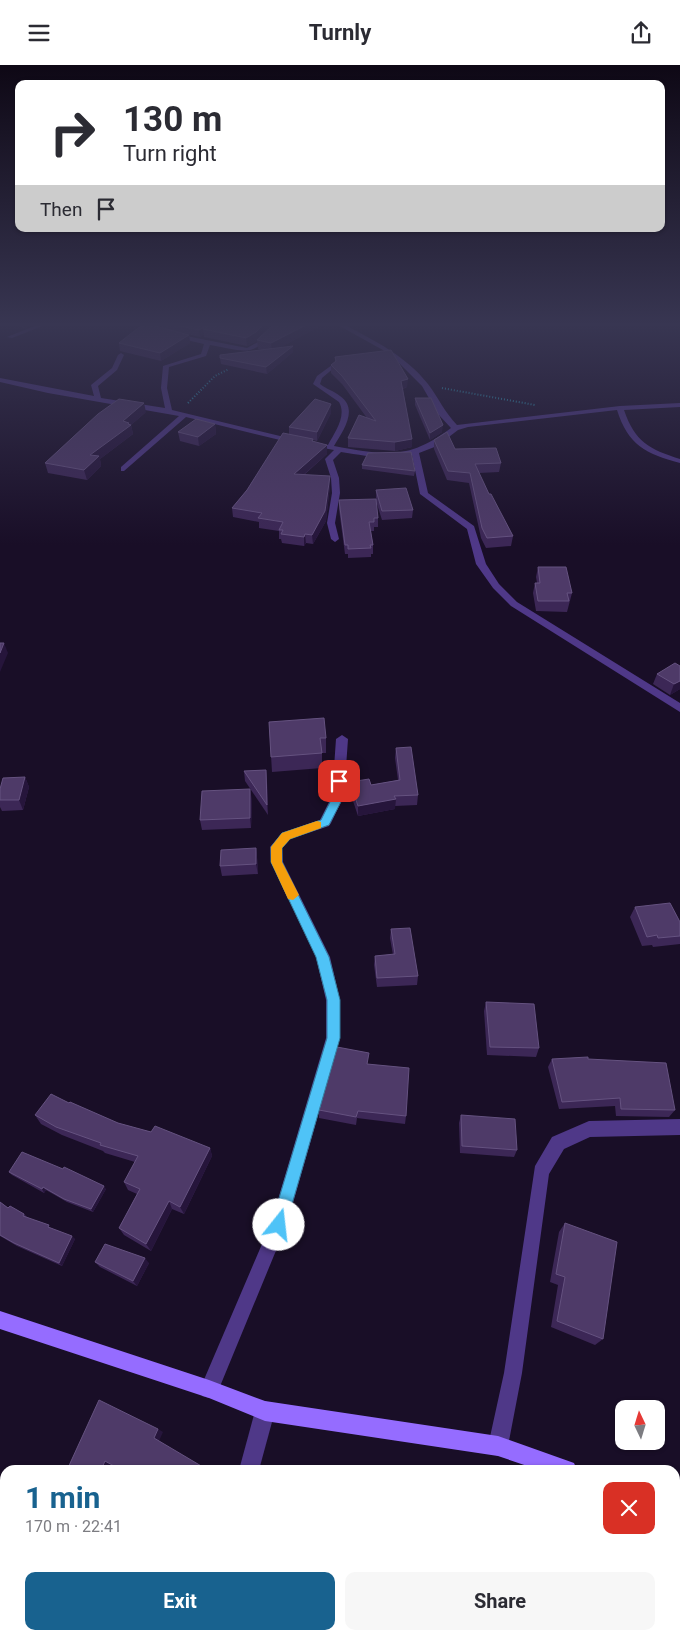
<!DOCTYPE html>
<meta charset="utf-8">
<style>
body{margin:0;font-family:Roboto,sans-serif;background:#f7f7f7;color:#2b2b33;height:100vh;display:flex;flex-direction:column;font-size:19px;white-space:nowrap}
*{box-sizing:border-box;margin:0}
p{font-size:16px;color:#7c7c81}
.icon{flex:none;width:28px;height:28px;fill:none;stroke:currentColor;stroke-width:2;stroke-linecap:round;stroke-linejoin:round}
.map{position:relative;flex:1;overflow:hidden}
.drawer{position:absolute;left:0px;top:1400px;width:680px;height:175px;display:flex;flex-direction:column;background:#fff;border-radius:15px 15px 0 0;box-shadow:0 1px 4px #0004}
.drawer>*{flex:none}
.top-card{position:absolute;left:15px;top:15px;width:650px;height:152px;border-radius:10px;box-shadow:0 1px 4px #0004;background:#fff;color:#2b2b33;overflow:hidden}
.needle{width:32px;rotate:356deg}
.controls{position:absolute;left:615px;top:1335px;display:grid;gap:10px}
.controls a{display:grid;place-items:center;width:50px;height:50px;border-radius:10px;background:#fff;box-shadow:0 1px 4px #0004;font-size:25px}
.pin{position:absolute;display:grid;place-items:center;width:42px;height:42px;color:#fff;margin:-21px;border-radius:10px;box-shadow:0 2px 8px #0006}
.me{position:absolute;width:55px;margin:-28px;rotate:16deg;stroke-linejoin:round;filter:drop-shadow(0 0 4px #0008)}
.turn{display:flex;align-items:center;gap:18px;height:105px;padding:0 25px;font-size:22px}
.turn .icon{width:65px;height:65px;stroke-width:2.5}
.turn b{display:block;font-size:35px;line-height:42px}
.then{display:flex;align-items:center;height:48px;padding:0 25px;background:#0003;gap:10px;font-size:19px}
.round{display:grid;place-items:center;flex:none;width:52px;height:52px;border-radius:10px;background:#f7f7f7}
.headline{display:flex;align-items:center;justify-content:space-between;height:85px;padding:0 25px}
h1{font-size:30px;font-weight:700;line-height:38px;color:#18628f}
.action{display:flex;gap:10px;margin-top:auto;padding:10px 25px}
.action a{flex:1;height:58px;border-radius:10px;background:#18628f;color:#fff;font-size:20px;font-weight:700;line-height:58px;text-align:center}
.action a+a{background:#f7f7f7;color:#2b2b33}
header{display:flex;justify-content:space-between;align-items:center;height:65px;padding:0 25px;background:#fff;font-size:22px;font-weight:700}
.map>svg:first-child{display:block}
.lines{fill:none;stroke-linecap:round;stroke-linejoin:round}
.path{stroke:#2ba1bd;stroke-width:2;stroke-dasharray:1 2;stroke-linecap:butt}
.street{fill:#4f3888;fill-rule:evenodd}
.secondary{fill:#956cff;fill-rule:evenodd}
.wall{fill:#3c2756}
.shaded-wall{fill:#26153b}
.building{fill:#4e3a68;stroke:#655280}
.route{fill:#4fc3f7;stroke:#337fa1}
.slow{fill:#f59e0b}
</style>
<header><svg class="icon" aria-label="menu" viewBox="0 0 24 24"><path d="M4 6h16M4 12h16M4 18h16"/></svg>Turnly<svg class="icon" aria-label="share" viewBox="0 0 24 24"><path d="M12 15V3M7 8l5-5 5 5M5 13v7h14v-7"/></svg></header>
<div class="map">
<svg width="680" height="1575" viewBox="0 0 680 1575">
<rect width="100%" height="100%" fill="#190e27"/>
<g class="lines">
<g class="path">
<path d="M442 323 535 340"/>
<path d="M188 338 215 311 229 304"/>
</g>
<g class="street">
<path d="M37 260H45L12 273 7 272Z"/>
<path d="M135 260H144L176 269 247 283 258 277 273 260H279C253 293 249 287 210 280L206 291 169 302 167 323 172 345 280 371 328 380C335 367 347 351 339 337L313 319 317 311 332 300 335 302 322 313 320 319C326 324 334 326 340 331 359 344 343 366 334 381 385 390 407 396 451 363L438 349 422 321 390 289 338 260H345C375 276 406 291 428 319 438 332 445 348 457 360L620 341 680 338V342L624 345C635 377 649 384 680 394V398C646 389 628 380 617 345L468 362 458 365 437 381 419 388 428 428 474 461 486 499 499 519 517 537 680 638V647L511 541 493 523 476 499 467 464 420 429 412 390C387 395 366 391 341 387L333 395 339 413 340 428 335 458 339 474 335 477 331 474 327 458 332 428 331 413 325 394 334 385 280 375 186 352 124 406H121V402L179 351 48 328 0 317V313L94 331 91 320 112 303 118 290 121 288 124 290 117 305 98 321 101 333 165 343 161 323 163 301 201 289 204 279 173 272Z"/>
<path d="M342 670 348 674 344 731 331 758 329 761 290 774 282 783 283 797 330 892 340 935V973L287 1159 216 1331 209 1333 202 1331 200 1324 271 1158 326 973V935L316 892 271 797 270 782 282 768 320 755 332 731 336 674Z"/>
<path d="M680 1054V1070L590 1072 564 1084 549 1109 522 1308 508 1381 505 1388 498 1391 491 1388 488 1381 504 1308 535 1101 552 1072 589 1056Z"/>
<path d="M265 1336 272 1339 275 1346 259 1405H239L255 1346 258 1339Z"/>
<path d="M202 1570H224L223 1575H201Z"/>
<path d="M579 1570H601L600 1575H578Z"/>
</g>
<g class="secondary">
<path d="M0 1246 209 1315 265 1336 498 1371 574 1398 577 1405H539L498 1391 265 1356 209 1333 0 1264Z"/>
<path d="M675 1419 680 1420V1440L675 1439Z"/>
</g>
</g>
<g class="wall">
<path d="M14 260H33L24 263Z"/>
<path d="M160 260H271L257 276 247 281 204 272V269L200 272 175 266 189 270 190 278 161 296 120 286 119 278 161 262Z"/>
<path d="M273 260H322L279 283 293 281V287L267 309 221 299 220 293 262 285 258 284 257 275Z"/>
<path d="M335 292 407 322 403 324 412 382 395 386 348 382V373L367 353 342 319 331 308V300L335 297Z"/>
<path d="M415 333 442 367 430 375 415 340Z"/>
<path d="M146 347 131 360 133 369 100 394 101 401 87 415 48 408 45 398Z"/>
<path d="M331 348 317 376 313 375V377L327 389 304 410 330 420 326 456 313 479 306 478 304 481 282 478 281 474H279V466L259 463V457L233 452 232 443 247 425 289 370V362Z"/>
<path d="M215 359 216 369 199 381 180 376 178 367Z"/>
<path d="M434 375 455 384 501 398 499 407 479 408 489 429 513 471 511 481 486 483 481 473 469 418 447 415 434 384Z"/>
<path d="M362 400 415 406 414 411 362 404Z"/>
<path d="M376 425 413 445 412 453 382 455 376 436 378 453V462H374V466H371L373 480V489H371V492L348 493V489H345L339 444V435L376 434Z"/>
<path d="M538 502 572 528 567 547 536 546 533 528 535 518H537L536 512Z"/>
<path d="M680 601V624L670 630 653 619 657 609Z"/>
<path d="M269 657 326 673V688H322V703L272 707Z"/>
<path d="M396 683 418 730 417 740 395 741V744L358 751 350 727V717L371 720 398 715 395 693Z"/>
<path d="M266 705 267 715 268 750 245 716 244 706Z"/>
<path d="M25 712 29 722 23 745 2 746 0 742V724Z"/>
<path d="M252 734 251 763 202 765 200 755Z"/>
<path d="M256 783 257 792 258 809 222 811 220 801Z"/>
<path d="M635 842 680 857V879L653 882 652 880 642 881 630 852Z"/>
<path d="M391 864 418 911 417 920 377 922 374 900 375 891 393 890 390 873Z"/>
<path d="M486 937 539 983 536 992 487 990 484 946Z"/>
<path d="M552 994H588L675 1045 669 1052 616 1051 615 1041 559 1044 548 1002Z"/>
<path d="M368 999 406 1051 405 1059 357 1053 356 1060 319 1053V1045Z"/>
<path d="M69 1038 118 1058 210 1083 212 1091 184 1149 172 1144 151 1186 124 1170 119 1163 137 1129 128 1125 124 1117 135 1097 105 1088 103 1086 62 1070 41 1059 35 1050Z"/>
<path d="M461 1050 517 1085 514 1092 460 1088 459 1058Z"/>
<path d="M9 1107 106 1124 93 1147 67 1137 46 1125 44 1128 12 1110Z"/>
<path d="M0 1137 8 1143 24 1149 27 1152 75 1174 62 1201 17 1181 0 1171Z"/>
<path d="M565 1158 603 1274 595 1280 551 1262 558 1220 550 1217 559 1167Z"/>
<path d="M95 1197 149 1198 137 1221 100 1202Z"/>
<path d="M76 1570H108L128 1574V1571L130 1570H148L155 1572 154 1575H74Z"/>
</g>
<g class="shaded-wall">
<path d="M23 260H33L24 263Z"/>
<path d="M208 260H212L203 264 204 269 200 272 199 265Z"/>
<path d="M263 260H271L257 276 247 281 246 273Z"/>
<path d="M306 260H322L272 287 271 278Z"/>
<path d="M189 270 190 278 161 296 160 288Z"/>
<path d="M293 281V287L267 309 266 302Z"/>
<path d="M408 314 407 322 401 324V316Z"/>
<path d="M144 338 146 347 131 360 133 369 100 394 101 401 87 415 84 405 90 390 123 356Z"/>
<path d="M331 339V348L317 376V367Z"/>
<path d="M215 359 216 369 199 381 198 372Z"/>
<path d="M443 360 442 367 430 375V368Z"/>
<path d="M412 374V382L395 386V377Z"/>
<path d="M327 380V389L294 418V409Z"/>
<path d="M330 411V420L326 456 313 479 312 470Z"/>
<path d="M305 469 306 478 304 481V472Z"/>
<path d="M4 578 8 588 0 607V588Z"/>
<path d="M680 616V624L670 630 674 619Z"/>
<path d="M266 705 267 715 268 750 267 740Z"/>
<path d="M25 712 29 722 23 745 19 735Z"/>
<path d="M250 724 252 734 251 763 250 753Z"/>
<path d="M396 734 395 744 358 751V741Z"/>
<path d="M256 783 257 792 258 809 256 799Z"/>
<path d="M210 1083 212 1091 184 1149 180 1142Z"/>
<path d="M104 1121 106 1124 93 1147 91 1144Z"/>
<path d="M43 1122 46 1125 44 1128 42 1124Z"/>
<path d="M169 1136 172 1144 151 1186 146 1179Z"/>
<path d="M72 1171 75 1174 62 1201 59 1198Z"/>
<path d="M145 1193 149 1198 137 1221 133 1216Z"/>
<path d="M158 1364 163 1367 159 1376 208 1405 154 1373Z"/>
<path d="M105 1396 111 1399 108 1405H101Z"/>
<path d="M155 1572 154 1575H149Z"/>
</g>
<g class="building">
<path d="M146 260H152L189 270 160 288 119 278 138 263Z"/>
<path d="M175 260H208L199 265Z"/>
<path d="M211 260H263L256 267 246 273 203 264Z"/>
<path d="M273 260H306L271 278 257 275Z"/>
<path d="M293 281 266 302 220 293V290Z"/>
<path d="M391 285 408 314 401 316 412 374 395 377 348 373 359 350 376 356 342 311 331 300 336 296 335 292Z"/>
<path d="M415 333H431L443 360 430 368Z"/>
<path d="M119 334 144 338 123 356 129 358 128 359 131 360 90 390 99 391 84 405 45 398 98 349Z"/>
<path d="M315 334 331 339 317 367 289 362Z"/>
<path d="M196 354 215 359 198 372 178 367Z"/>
<path d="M447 367 455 384 496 383 501 398 475 399 489 429H491L513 471 487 473 482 463 470 408 448 406 434 375Z"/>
<path d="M283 368 313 374 312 376 327 380 294 409 330 411 325 446 312 470 305 469 304 472 281 469 283 465H279L283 457 258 453 262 448 232 443 247 425Z"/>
<path d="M411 387 415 406 362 400 368 388Z"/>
<path d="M406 423 413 445 382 446 376 425Z"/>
<path d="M376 434 378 453H374V457H369L373 480H370L371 483 348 484V480H345L339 435Z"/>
<path d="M538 502H566L572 528H567L569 536H538L535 518H540Z"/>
<path d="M0 578H4L0 588Z"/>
<path d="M675 598 680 601V616L674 619 657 609Z"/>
<path d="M324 653 326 673H320L322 688 271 692 269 657Z"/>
<path d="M411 682 418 730 394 731 396 734 358 741 350 717 369 714 371 720 400 715 396 683Z"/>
<path d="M266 705 267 740 244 706Z"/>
<path d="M25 712 19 735H0V724L3 713Z"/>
<path d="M250 724V753L200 755 202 726Z"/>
<path d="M256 783V799L220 801 221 785Z"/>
<path d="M670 838 680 857V871L658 873 657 870 647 872 635 842Z"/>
<path d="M410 863 418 911 377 913 375 891 395 889 391 864Z"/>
<path d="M486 937 534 939 539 983 490 982Z"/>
<path d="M337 982 369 988 367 999 409 1003 406 1051 358 1046 356 1052 319 1045Z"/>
<path d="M588 992V994L666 998 675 1045 621 1044 620 1033 562 1037 552 994Z"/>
<path d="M51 1029 69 1038 70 1037 118 1058 151 1067 155 1061 210 1083 180 1142 169 1136 146 1179 119 1163 140 1124 124 1117 138 1091 100 1080 101 1078 56 1062 35 1050Z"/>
<path d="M461 1050 515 1054 517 1085 462 1081Z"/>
<path d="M22 1087 63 1104 64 1102 104 1121 91 1144 64 1134 43 1122 42 1124 9 1107Z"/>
<path d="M0 1137 8 1143 10 1141 24 1149 23 1151 49 1160 48 1162 72 1171 59 1198 14 1178 0 1170Z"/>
<path d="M565 1158 617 1177 603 1274 557 1256 565 1212 556 1209Z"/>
<path d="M105 1179 145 1193 133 1216 95 1197Z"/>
<path d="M99 1335 158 1364 154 1373 208 1405H121L105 1396 101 1405H67Z"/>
<path d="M76 1570H82L104 1575H74Z"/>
<path d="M128 1571 146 1575H127Z"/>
</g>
<linearGradient id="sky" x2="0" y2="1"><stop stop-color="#0e0815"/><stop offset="0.54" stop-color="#383652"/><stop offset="1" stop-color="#383652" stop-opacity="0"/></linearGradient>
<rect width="680" height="480" fill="url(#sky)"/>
<path class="route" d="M339 713 345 716 344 731 329 760 290 774 282 783V797L329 892 340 935V973L286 1160 284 1165 279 1167 273 1165 271 1160 327 973V935L316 892 271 797V782L282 768 321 755 333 731 334 716Z"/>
<path class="slow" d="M317 756 321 757V763L290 774 282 783V797L299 830 293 835 288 834 271 797V782L282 768Z"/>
</svg>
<div class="controls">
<a><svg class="needle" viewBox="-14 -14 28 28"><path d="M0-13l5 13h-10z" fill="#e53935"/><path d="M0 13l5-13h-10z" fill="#7c7c81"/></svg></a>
</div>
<div class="pin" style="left:339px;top:716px;background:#d93025"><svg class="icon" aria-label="arrive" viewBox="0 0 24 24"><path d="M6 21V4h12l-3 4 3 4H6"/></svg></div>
<svg class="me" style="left:279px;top:1160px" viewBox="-20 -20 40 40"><circle r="19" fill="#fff"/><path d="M0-13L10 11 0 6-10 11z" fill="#4fc3f7"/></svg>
<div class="top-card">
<div class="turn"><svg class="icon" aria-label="right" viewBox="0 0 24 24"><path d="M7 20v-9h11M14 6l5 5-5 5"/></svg><div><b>130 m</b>Turn right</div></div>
<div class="then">Then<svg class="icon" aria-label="arrive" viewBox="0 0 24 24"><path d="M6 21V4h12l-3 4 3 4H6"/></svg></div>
</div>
<section class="drawer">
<div class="headline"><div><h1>1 min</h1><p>170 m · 22:41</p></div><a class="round" style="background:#d93025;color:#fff"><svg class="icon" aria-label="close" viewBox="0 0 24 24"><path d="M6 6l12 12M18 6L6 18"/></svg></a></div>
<div class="action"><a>Exit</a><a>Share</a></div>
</section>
</div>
